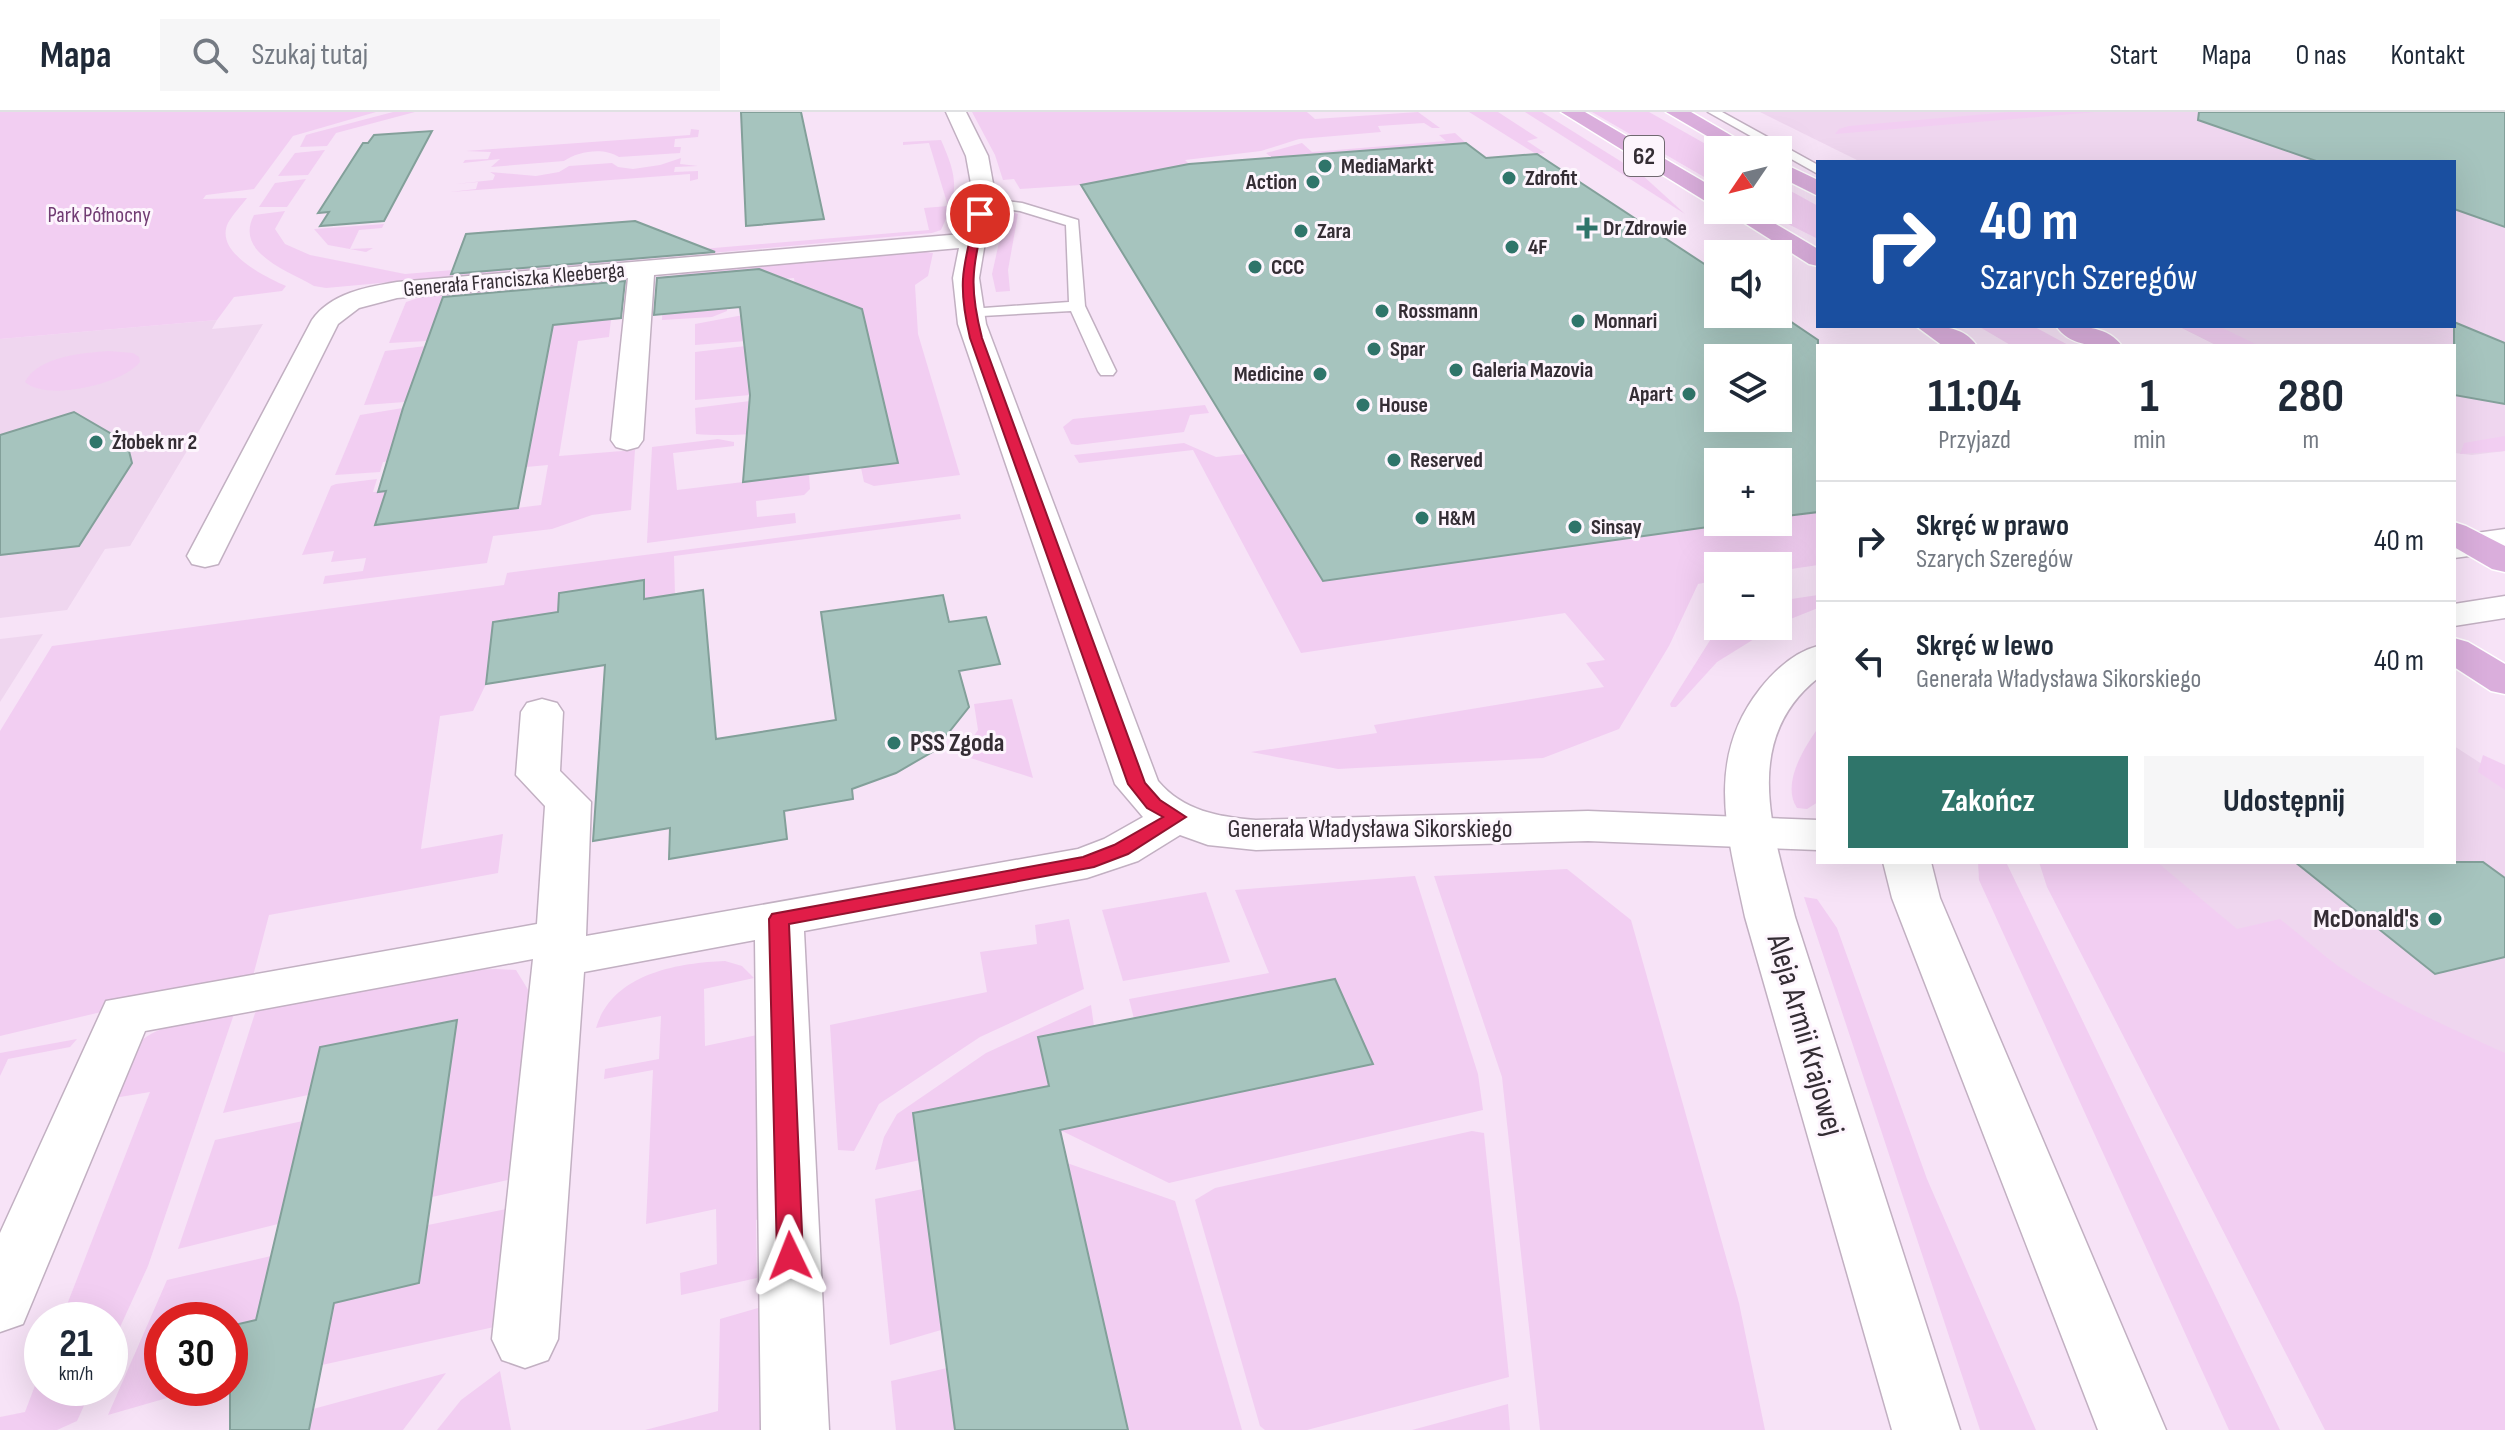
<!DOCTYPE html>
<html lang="pl">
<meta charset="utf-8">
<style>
body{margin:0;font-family:"Sofia Sans Condensed",sans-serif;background:#f6f6f7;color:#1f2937;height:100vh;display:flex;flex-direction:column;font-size:30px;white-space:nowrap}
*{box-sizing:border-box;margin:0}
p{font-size:26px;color:#747a83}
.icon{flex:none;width:44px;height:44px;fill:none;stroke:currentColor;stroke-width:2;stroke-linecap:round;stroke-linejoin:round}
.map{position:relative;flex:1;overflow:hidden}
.drawer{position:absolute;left:1816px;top:232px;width:640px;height:520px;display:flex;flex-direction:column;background:#fff;border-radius:0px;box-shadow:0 8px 32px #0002}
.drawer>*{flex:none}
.hud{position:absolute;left:1816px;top:48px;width:640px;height:168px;border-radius:0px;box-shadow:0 8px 32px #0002;background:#1a4fa0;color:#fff;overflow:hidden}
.needle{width:52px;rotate:235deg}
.fabs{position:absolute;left:1704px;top:24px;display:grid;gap:16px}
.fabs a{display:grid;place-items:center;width:88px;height:88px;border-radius:0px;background:#fff;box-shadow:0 8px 32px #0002;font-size:40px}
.speed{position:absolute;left:24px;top:1190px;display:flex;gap:16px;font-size:40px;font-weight:700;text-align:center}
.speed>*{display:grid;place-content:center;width:104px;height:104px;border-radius:50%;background:#fff;box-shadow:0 8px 32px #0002;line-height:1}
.speed small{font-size:20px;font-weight:400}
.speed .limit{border:12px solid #d22;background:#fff;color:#111}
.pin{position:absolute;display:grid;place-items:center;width:68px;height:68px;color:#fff;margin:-34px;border:4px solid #fff;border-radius:50%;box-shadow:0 2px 8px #0007}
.me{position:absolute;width:88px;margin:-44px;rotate:358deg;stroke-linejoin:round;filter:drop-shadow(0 0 6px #0008)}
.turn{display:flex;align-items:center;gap:28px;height:168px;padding:0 32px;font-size:36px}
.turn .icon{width:104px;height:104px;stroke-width:2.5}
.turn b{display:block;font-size:56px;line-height:68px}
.eta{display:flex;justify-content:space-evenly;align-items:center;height:136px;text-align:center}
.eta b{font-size:48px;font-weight:700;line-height:56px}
.primary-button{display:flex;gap:16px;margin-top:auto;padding:16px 32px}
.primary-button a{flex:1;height:92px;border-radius:0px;background:#2f756a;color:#fff;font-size:32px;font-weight:700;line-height:92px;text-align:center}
.primary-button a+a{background:#f6f6f7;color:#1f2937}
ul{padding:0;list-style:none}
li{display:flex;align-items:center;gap:24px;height:120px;padding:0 32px;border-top:2px solid #e0e1e3}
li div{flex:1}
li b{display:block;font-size:30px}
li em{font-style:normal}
header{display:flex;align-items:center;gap:48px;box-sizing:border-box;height:112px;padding:0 40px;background:#fff;border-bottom:2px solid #e0e1e3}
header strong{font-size:38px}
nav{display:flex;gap:44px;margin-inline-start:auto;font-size:28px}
.search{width:560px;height:72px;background:#f6f6f7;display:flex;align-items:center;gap:20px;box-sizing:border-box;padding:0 28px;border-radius:0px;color:#747a83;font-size:30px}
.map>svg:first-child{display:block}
.built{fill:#efd6ef}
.green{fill:#f2cef2}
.building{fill:#a6c4be;stroke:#83a09a;stroke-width:2;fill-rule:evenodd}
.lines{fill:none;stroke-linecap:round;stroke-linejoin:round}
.service-casing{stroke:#c2b0c2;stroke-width:3}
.minor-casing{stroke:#c2b0c2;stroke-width:3}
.tertiary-casing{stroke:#c2b0c2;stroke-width:3}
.primary-casing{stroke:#fff;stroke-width:3}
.service{fill:#fff;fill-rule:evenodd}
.minor{fill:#fff;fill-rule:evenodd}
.tertiary{fill:#fff;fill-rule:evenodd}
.primary{fill:#daaedc;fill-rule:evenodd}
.route{fill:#e11d48;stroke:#92132f;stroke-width:2}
.poi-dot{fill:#2f756a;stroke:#fdf5fd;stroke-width:3}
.labels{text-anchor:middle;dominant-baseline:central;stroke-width:6;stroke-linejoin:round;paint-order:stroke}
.far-poi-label{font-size:22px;font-weight:bold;fill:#342d34;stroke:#fdf5fd;text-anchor:start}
.far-park-label{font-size:22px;fill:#713c73;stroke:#fdf5fd}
.far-street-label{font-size:22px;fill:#342d34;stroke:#fdf5fd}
.shield{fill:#fdf5fd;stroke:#706970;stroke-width:2}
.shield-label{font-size:24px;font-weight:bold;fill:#342d34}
.poi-label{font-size:26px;font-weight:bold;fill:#342d34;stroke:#fdf5fd;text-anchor:start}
.street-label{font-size:26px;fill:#342d34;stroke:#fdf5fd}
.near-street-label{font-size:32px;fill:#342d34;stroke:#fdf5fd}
</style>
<header>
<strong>Mapa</strong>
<div class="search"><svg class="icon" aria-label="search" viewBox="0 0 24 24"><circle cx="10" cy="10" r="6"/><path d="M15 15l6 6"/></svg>Szukaj tutaj</div>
<nav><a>Start</a><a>Mapa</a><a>O nas</a><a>Kontakt</a></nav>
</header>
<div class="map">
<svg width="2505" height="1318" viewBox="0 0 2505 1318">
<rect width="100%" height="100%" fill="#f7e3f7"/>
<g class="built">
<path d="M1760 0H2505V339L2472 343 2454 341V234H2218L2178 214H2454V50H1861Z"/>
<path d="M217 208 212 217 263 212 130 434 105 437 67 498 0 506V227Z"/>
<path d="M43 522 0 590V527Z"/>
<path d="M2454 634 2505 667V948L2078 750H2454Z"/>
</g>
<g class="green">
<path d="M0 0H376L293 24 254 77 206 83 203 87 247 86C241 94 233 102 228 111 214 140 264 164 286 174L282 179 234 185 217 208 0 227Z"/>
<path d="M393 0H415L336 21 327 34 300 35 306 23 313 21Z"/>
<path d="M972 0H1307L1315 7 1418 0 1440 16H1432L1424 11 1378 14 1381 20 1299 27 1261 39 1185 48 1189 52 1081 73 1020 77 1014 67 1003 68 995 43Z"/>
<path d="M1469 0H1498L1538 26 1527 29 1545 41 1536 42Z"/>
<path d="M1525 0H1542L1641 62 1685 102Z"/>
<path d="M1592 0H1649L1718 39V73Z"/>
<path d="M2010 0H2096L1835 22 1839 17 1849 14Z"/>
<path d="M691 17 699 18 698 25 675 27 674 35H681L680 41 619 45C604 35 578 39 564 49L491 55 500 47 463 51 465 48 488 47 491 40 466 39 690 23Z"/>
<path d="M1455 21 1466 31 1272 46 1266 41 1302 31 1312 40 1446 29 1439 23Z"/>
<path d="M941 28C958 66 959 80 941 118L932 121 326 176 314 174C287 158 234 141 254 103L285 99 275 117 285 132 310 143 405 162 929 118 924 96 948 94 929 31 903 33V30Z"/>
<path d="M325 38 308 63 278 64 295 41Z"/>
<path d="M681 46 680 52 698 54 675 55 674 60 698 59V67L690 69V62L450 80 476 77 478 70 455 72 493 68 495 63 490 60 536 64 559 60 569 54 612 51 618 55 633 57 660 53Z"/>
<path d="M306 67 287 95H259L275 71Z"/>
<path d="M1778 72 1818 94V127L1760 98H1778Z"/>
<path d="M1006 99 1018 102 1008 158 1010 179 996 180 992 162Z"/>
<path d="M384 112 382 116 359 118 350 137 373 136 366 140 328 133 314 117Z"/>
<path d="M919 139 933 141 928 164 915 173 918 222 960 363 874 374 864 370 861 356 897 351 861 197H830L795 173 794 166 681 176 727 196V199L712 205 662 208 664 169 683 161Z"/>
<path d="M599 168 615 172 609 225 578 229 559 344 635 338 631 398 592 403 552 417 493 424 487 451 323 472 325 464 363 459 366 446 331 450 334 439 302 443 331 374 336 372 377 367 373 380 386 379 375 413 541 393 548 353 526 355 553 213 587 210 591 181 525 186 527 176Z"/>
<path d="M491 179 488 190 441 218 431 219 427 229 389 231 406 190 421 185Z"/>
<path d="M754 201 746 229 695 233V212Z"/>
<path d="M1978 214H2033L2070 234H2012Z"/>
<path d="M2178 214H2218L2260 234H2218Z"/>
<path d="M426 234 420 278 409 279 405 290 364 293 385 239Z"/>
<path d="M746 234 760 271 749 273 750 283 695 288V240Z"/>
<path d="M108 239 133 241 139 245 140 250C123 272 47 290 25 270 38 244 84 241 108 239Z"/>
<path d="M750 289 764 321C744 323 715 324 696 322L695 296Z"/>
<path d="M1205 293 1209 301 1190 303 1184 320 1077 333 1071 332 1063 315 1073 307Z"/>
<path d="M403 296 396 349 383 350 380 360 335 363 360 303Z"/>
<path d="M2505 324V339L2460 342 2464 331Z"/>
<path d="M718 327 734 330V334L673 341 677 378 809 362 810 377 804 383 756 389 757 405 795 401 796 411 647 431 652 335Z"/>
<path d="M1184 331 1216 345 1246 342 1324 469 1744 410H1778V405L1818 400V453L1778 459V454H1718V468L1698 472 1669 534 1619 617 1543 646 1338 657 1251 640 1377 621 1374 613 1604 575 1586 551 1605 548 1565 501 1301 541 1193 338 1079 351 1074 343Z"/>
<path d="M960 402 961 407 674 444 675 483 644 487 643 468 559 481 558 500 494 510 486 572 473 599 440 604 421 737 503 722 498 761 269 803 253 864 0 924V619L52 534 504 473 507 461Z"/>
<path d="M1818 483V496L1778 512V489Z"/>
<path d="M1719 514H1775L1717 550 1676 595H1671L1670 592Z"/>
<path d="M1012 587 1033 666 961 643 978 618 974 592Z"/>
<path d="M1818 616V690L1807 697 1797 696C1781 672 1804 636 1818 616Z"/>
<path d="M2483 643 2505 653V678L2478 660Z"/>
<path d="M1978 750H2006L2280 1318H2229L1979 768Z"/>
<path d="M2039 750H2157L2237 817 2280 807C2299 822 2318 839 2338 854 2390 890 2448 915 2505 941V1318H2325L2047 775Z"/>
<path d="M1567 757 1631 808 1739 1191 1765 1318H1540L1502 965 1434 764Z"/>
<path d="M1415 764 1478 962 1483 998 1169 1071 1060 1018 1372 952 1134 907 1129 887 1269 861 1235 778Z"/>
<path d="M1206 780 1230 850 1123 869 1102 798Z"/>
<path d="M1804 785 1817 787 1837 816 1927 1067 2036 1318H1980Z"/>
<path d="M1069 807 1084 877 980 925 879 992 854 1039 838 1038 830 913 987 880 980 840 1037 832 1035 813Z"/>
<path d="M725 849 742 854 754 866 704 877 705 934 771 920 778 1103 756 1108 757 1166 681 1183 680 1161 717 1152 716 1097 646 1112 653 958 604 967 605 957 659 947 661 904 596 916C612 862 676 851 725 849Z"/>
<path d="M496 857 516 858 535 889 517 1066 432 1085 456 909 320 935 308 983 223 1001 256 898 458 858Z"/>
<path d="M1091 893 1094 914 1049 974 914 1001 920 1048 875 1058 884 1025 897 1002 986 941Z"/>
<path d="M234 902 148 1154 110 1237V1208H61L150 980 114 986C119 972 123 956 130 943 147 909 202 909 234 902Z"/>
<path d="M77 927 70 935 8 947 0 964V941Z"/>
<path d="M303 1009 278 1112 178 1137 215 1028Z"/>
<path d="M1472 1019 1484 1021 1509 1265 1307 1318H1265L1260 1314 1195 1088 1215 1076Z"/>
<path d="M1067 1051 1175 1089 1242 1318H1128Z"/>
<path d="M923 1077 941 1218 890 1233 875 1087Z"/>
<path d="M516 1095 503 1213 322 1253 334 1191 419 1171 428 1113Z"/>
<path d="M271 1144 256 1208 230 1214V1208H162V1276H170L167 1286 108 1303 167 1168Z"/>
<path d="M765 1194 766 1318H645L718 1299 720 1207Z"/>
<path d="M42 1255V1276H92L77 1309 57 1318H0V1305L25 1300Z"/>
<path d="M947 1256 955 1318H896L891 1269Z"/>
<path d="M500 1259 511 1318H437L461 1288Z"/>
<path d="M446 1261 403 1318H309L313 1297Z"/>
<path d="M1508 1292 1510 1318H1412Z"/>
</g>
<g class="building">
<path d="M741 0H801L824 107 746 114Z"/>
<path d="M2199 0H2505V115L2454 97V50H2319L2198 8Z"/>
<path d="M432 19 384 109 320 114 329 100 318 101 363 31H368L374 23Z"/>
<path d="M1466 31 1486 46 1537 42 1718 161V202L1778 201 1818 228V400L1778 405V350H1718V410H1744L1323 469 1081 73 1189 52ZM1718 246H1778V306H1718Z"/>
<path d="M635 109 715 140 451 162 466 122Z"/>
<path d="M759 157 862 197 898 351 743 370 750 283 740 195 654 203 657 166Z"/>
<path d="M625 169 621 206 553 213 518 396 375 413 386 379 378 380 403 296 443 185Z"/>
<path d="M2454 210 2505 231V292L2454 283Z"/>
<path d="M74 300 127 331 132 351 79 434 0 443V323Z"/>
<path d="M644 468V487L703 478 716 627 836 608 821 500 943 483 949 510 986 505 1000 552 959 559 969 595 934 639 896 661 852 677 853 687 784 699 787 727 669 747 670 716 593 729 605 553 486 572 493 510 558 500 559 481Z"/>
<path d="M2295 750H2483L2505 766V845L2435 862Z"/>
<path d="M1335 867 1373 952 1060 1018 1128 1318H955L913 1001 1049 974 1038 925Z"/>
<path d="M457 908 419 1171 334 1191 309 1318H230V1214L256 1208 320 935Z"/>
</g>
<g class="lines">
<g class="service-casing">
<g id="service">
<path d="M1708 0H1722L1818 53V62Z"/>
<path d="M982 86 1022 91 1078 108 1085 194 1116 259 1113 263H1101L1098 259 1071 199 964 205 962 202 970 197 1069 190 1066 113 1020 99 977 93V87Z"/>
</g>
</g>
<g class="minor-casing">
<path id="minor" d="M946 0H966L988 44 994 77 979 166 986 212 1158 669C1183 699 1219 705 1256 708L1588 699 1818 708V738L1588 729 1256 738 1208 733 1180 723 1138 749 1087 766 804 819 829 1318H761L755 828 584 860 558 1227 548 1248 525 1256 502 1248 492 1227 533 847 145 919 23 1212 0 1220V1121L106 889 537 812 545 694 516 663 521 600 527 591 542 587 557 591 563 600 560 659 591 690 586 824 1078 737 1104 727 1143 705 1115 672 958 212 953 166 959 136 654 163 643 328 638 335 627 338 616 335 611 328 628 166 397 186 359 196 338 212 218 452 205 455 192 452 187 444 312 208C331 181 367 175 397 170L962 122 972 77 966 44Z"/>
</g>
<g class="tertiary-casing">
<g id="tertiary">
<path d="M2505 417V439L2454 446V424Z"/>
<path d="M2505 484V506L2454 514V492Z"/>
<path d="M1818 534V566C1739 629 1774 722 1795 805L1960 1318H1892L1745 805C1728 724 1704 648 1760 577 1775 558 1795 540 1818 534Z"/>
<path d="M1883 750H1931L1940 786 2166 1318H2098L1892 786Z"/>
</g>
</g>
<g class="primary-casing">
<g id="primary">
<path d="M1561 0H1585L1718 78V94L1710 92Z"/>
<path d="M1666 0H1691L1756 38H1731Z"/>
<path d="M1778 49 1818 68V84L1778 64Z"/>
<path d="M1724 98H1752L1818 137V154L1809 152Z"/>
<path d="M1916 214C1939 214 1963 213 1977 234H1943Z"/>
<path d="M2056 214C2079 214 2107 213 2122 234 2099 234 2071 236 2056 214Z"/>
<path d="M2454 410 2466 414 2505 434V460L2492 457 2454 435Z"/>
<path d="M2454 526 2468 530 2505 552V582L2491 579 2454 555Z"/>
</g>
</g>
<use href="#service" class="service"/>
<use href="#minor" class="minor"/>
<use href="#tertiary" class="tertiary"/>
<use href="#primary" class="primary"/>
</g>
<path class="route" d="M980 99 985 102C973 156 968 171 982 226L1145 671 1160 688 1186 705 1128 742 1094 755 789 812 803 1144 799 1152 790 1155 781 1152 777 1144 769 807 772 802 1083 745 1114 733 1163 705 1147 696 1128 672 970 226C957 171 963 155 976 102Z"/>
<g class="poi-dot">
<circle cx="1325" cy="54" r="8"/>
<circle cx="1509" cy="66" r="8"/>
<circle cx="1313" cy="70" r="8"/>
<path d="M1583 104h8v8h8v8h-8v8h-8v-8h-8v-8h8z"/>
<circle cx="1301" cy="119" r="8"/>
<circle cx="1512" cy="135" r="8"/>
<circle cx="1255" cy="155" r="8"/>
<circle cx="1382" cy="199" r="8"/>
<circle cx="1578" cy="209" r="8"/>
<circle cx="1374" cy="237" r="8"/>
<circle cx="1456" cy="258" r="8"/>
<circle cx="1320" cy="262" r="8"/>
<circle cx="1689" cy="282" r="8"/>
<circle cx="1363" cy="293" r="8"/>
<circle cx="96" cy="330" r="8"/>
<circle cx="1394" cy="348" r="8"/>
<circle cx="1422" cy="406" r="8"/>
<circle cx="1575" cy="415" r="8"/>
<circle cx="894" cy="631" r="8"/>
<circle cx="2435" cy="807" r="8"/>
</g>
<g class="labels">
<g class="far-poi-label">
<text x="1341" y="54">MediaMarkt</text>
<text x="1525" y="66">Zdrofit</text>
<text x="1297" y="70" text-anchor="end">Action</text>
<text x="1603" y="116">Dr Zdrowie</text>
<text x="1317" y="119">Zara</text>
<text x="1528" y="135">4F</text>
<text x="1271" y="155">CCC</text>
<text x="1398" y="199">Rossmann</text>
<text x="1594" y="209">Monnari</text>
<text x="1390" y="237">Spar</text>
<text x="1472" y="258">Galeria Mazovia</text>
<text x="1304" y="262" text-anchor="end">Medicine</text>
<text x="1673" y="282" text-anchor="end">Apart</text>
<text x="1379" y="293">House</text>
<text x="112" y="330">Żłobek nr 2</text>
<text x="1410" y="348">Reserved</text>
<text x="1438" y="406">H&amp;M</text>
<text x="1591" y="415">Sinsay</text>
</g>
<g class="far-park-label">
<text x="99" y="103">Park Północny</text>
</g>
<g class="far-street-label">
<text transform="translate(514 168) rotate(-5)">Generała Franciszka Kleeberga</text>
</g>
<rect class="shield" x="1624" y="24" width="40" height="40" rx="6"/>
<g class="shield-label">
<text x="1644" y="44">62</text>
</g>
<g class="poi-label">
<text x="910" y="631">PSS Zgoda</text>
<text x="2419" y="807" text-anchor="end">McDonald's</text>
</g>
<g class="street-label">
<text x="1370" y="717">Generała Władysława Sikorskiego</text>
</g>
<g class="near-street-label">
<text transform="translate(1805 923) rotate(74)">Aleja Armii Krajowej</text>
</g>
</g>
</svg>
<div class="fabs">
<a><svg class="needle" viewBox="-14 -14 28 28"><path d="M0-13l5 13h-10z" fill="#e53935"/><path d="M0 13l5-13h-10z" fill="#747a83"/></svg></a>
<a><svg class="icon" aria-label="sound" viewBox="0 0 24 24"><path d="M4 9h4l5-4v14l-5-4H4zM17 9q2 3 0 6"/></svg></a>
<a><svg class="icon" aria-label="layers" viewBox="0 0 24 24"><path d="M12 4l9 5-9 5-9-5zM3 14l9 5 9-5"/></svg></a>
<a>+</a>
<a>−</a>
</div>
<div class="speed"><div>21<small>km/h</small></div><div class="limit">30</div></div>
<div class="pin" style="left:980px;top:102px;background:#d93025"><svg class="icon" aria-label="arrive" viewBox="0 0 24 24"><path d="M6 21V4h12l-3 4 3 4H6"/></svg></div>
<svg class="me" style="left:790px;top:1144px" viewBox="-20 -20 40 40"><path d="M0-17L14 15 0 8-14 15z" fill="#e11d48" stroke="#fff" stroke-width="4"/></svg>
<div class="hud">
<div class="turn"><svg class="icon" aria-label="right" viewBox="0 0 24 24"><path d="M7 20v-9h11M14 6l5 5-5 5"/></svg><div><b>40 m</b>Szarych Szeregów</div></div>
</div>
<section class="drawer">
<div class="eta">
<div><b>11:04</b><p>Przyjazd</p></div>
<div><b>1</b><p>min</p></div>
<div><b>280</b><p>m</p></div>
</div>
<ul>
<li><svg class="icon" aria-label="right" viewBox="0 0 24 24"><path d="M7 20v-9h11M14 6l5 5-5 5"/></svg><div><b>Skręć w prawo</b><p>Szarych Szeregów</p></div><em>40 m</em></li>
<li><svg class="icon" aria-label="left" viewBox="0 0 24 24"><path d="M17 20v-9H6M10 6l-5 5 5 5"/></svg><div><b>Skręć w lewo</b><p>Generała Władysława Sikorskiego</p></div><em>40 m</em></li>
</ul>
<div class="primary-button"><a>Zakończ</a><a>Udostępnij</a></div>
</section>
</div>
